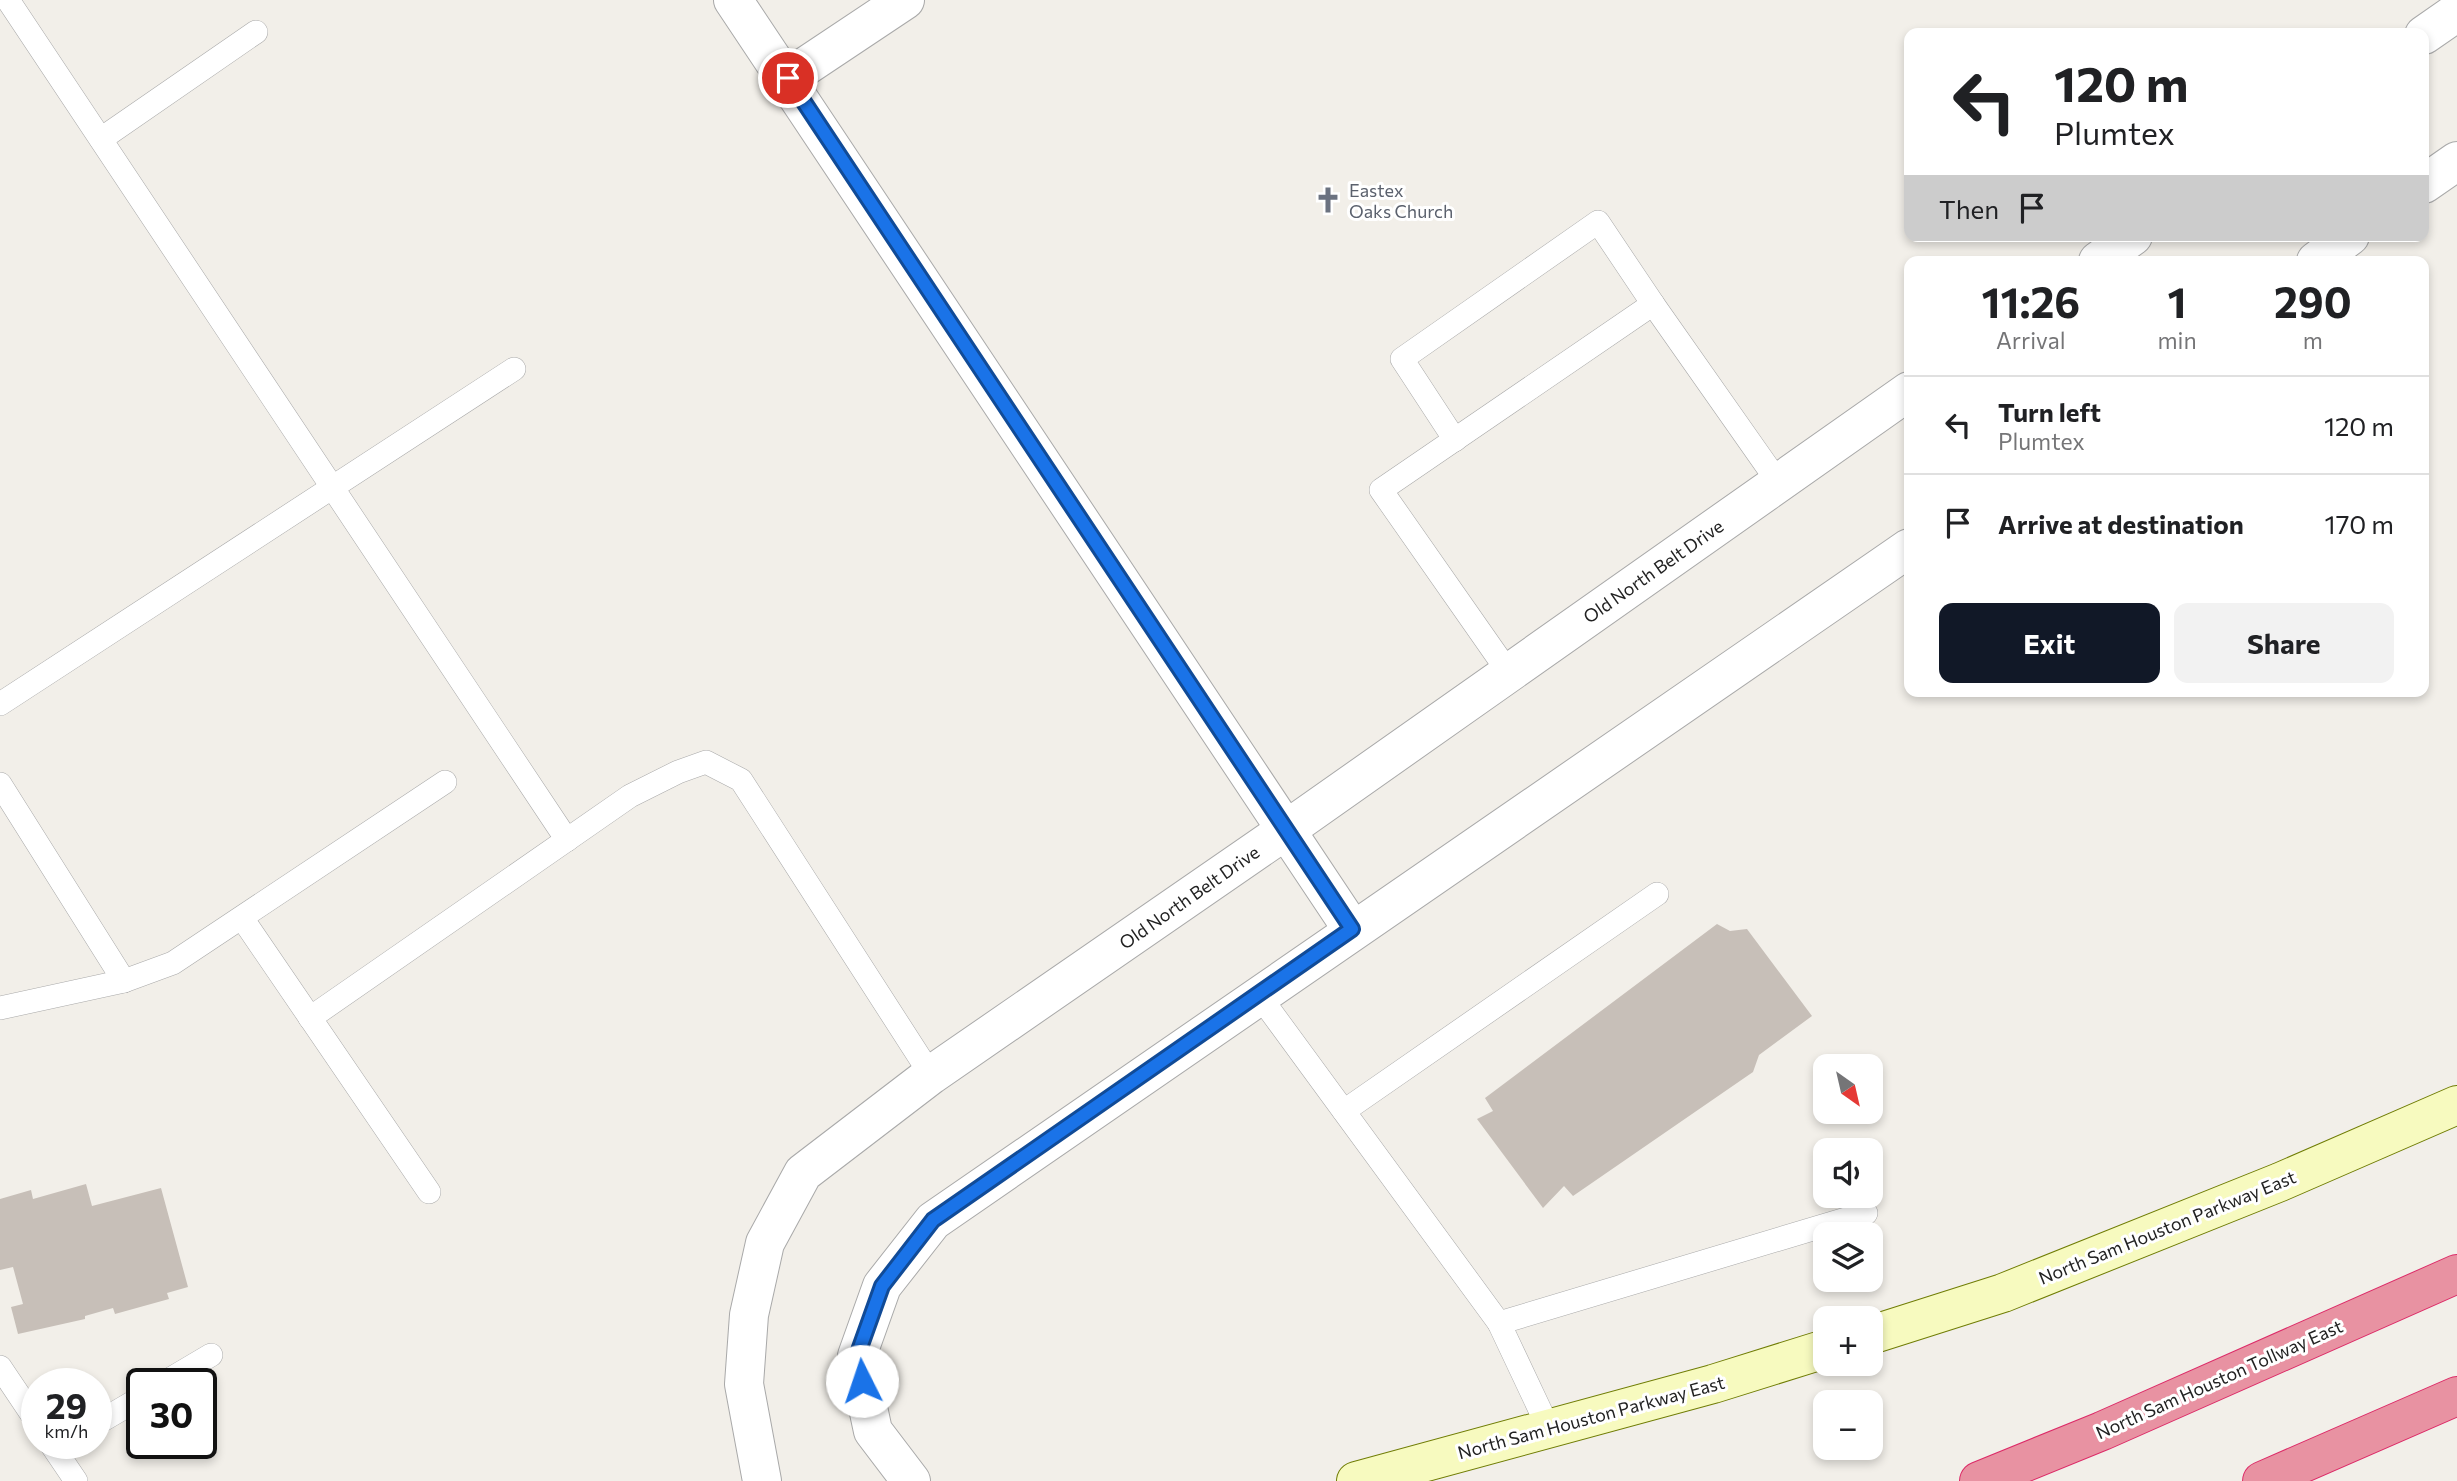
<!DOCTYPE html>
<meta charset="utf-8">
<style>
body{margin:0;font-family:Commissioner,sans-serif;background:#f2f2f2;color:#202124;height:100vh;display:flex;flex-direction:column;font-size:26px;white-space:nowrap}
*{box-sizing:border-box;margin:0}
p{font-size:23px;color:#757577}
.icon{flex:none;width:38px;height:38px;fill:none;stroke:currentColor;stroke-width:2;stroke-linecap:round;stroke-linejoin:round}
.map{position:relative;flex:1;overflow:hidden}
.details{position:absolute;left:1904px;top:256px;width:525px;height:441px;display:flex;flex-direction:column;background:#fff;border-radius:14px;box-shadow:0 4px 10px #0003}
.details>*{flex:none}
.top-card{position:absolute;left:1904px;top:28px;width:525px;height:214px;border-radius:14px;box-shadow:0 4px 10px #0003;background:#fff;color:#202124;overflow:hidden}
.needle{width:46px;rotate:146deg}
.fabs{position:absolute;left:1813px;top:1054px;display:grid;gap:14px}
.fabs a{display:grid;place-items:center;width:70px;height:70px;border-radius:14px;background:#fff;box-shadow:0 4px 10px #0003;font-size:35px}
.speed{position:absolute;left:21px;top:1368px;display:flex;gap:14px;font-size:35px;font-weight:700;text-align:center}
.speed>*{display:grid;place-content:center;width:91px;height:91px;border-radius:50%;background:#fff;box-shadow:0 4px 10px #0003;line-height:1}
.speed small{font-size:18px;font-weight:400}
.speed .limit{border:4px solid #111;border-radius:10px;background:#fff;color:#111}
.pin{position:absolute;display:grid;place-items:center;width:60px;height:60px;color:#fff;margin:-30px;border:4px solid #fff;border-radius:50%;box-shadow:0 2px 7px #0007}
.me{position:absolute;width:77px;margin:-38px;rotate:356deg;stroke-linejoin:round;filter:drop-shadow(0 0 5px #0008)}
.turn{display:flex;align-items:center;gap:24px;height:147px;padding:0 35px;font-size:32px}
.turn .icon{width:91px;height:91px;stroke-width:2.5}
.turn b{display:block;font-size:49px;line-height:60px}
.then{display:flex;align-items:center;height:66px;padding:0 35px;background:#0003;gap:14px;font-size:26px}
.eta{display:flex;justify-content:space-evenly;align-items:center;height:119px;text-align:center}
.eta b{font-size:42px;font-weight:700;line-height:49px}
.action{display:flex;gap:14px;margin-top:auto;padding:14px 35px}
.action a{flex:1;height:80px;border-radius:14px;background:#111827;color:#fff;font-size:28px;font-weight:700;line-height:80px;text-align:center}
.action a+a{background:#f2f2f2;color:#202124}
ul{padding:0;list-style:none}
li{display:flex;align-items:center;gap:21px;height:98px;padding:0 35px;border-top:2px solid #e0e0e0}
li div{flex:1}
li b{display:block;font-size:26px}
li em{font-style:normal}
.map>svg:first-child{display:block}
.building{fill:#c7bfb8}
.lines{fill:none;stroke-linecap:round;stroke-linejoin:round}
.lane-casing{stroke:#a9a9a9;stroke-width:24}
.street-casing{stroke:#a9a9a9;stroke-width:40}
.secondary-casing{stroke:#707d05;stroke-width:40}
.highway-casing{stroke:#dc2a67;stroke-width:40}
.lane{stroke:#fff;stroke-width:23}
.street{stroke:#fff;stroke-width:38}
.secondary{stroke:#f7fabf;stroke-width:38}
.highway{stroke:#e892a2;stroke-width:38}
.route-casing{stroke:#114b97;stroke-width:18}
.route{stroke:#1a73e8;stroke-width:12}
.labels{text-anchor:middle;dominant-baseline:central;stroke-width:6;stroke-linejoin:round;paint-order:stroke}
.worship-label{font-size:18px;fill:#5b616d;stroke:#fff;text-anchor:start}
.street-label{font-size:18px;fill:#222;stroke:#fff}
</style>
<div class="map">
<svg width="2457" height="1481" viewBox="0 0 2457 1481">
<rect width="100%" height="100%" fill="#f2efe9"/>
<g class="building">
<path d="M1717 924 1730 931 1747 929 1812 1016 1759 1055 1753 1072 1573 1196 1564 1186 1543 1208 1477 1119 1493 1111 1485 1098Z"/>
<path d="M86 1184 92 1206 161 1188 188 1287 167 1293 169 1299 115 1314 113 1308 85 1316V1319L18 1334 11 1307 23 1304 13 1267 0 1270V1199L31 1190 33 1199Z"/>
</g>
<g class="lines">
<g class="lane-casing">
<g id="lane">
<path d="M8 0 567 840"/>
<path d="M101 139 256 32"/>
<path d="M1455 440 1402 359 1598 222 1653 304"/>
<path d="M1509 673 1381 490 1653 304 1778 482"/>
<path d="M0 704 514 369"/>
<path d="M0 784 124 981"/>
<path d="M242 918 429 1192"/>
<path d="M1258 994 1499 1323 1549 1429"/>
<path d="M0 1008 124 981 173 963 445 782"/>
<path d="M310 1018 630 796 678 772 706 762 741 780 931 1075"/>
<path d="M1344 1111 1657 894"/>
<path d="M1499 1323 1866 1213"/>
<path d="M0 1367 37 1422"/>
<path d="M162 1384 211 1355"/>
<path d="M96 1424 142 1397"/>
<path d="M51 1444 76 1481"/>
</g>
</g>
<g class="street-casing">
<g id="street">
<path d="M733 0 1352 929"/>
<path d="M2424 35 2457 12"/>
<path d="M788 78 905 0"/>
<path d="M2424 184 2457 161"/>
<path d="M2098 261 2133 236"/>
<path d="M2316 261 2350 236"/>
<path d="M762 1481 744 1384 749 1315 765 1243 803 1173 931 1075 1286 830 1909 391"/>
<path d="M911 1481 873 1431 857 1356 882 1286 933 1221 1909 548"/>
</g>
</g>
<g class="secondary-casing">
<g id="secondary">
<path d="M1871 1335 2003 1293 2280 1182 2457 1105"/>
<path d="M1356 1481 1713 1384 1825 1349"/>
</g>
</g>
<g class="highway-casing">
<g id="highway">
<path d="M1979 1481 2102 1431 2457 1274"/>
<path d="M2262 1481 2457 1396"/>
</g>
</g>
<use href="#lane" class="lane"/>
<use href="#street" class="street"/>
<use href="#secondary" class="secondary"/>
<use href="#highway" class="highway"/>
</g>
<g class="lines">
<g class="route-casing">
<path id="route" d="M788 78 1352 929 933 1220 882 1286 857 1356 862 1381"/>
</g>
<use href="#route" class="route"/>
</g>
<defs>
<g id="church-bare" transform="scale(2.1)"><path d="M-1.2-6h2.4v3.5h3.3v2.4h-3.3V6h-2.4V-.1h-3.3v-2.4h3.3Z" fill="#6b7280" stroke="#fff" stroke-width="2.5" paint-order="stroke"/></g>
</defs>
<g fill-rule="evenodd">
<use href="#church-bare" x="1328" y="200"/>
</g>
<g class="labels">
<g class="worship-label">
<text x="1349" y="190">Eastex<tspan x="1349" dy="21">Oaks Church</tspan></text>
</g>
<g class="street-label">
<text transform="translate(1653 571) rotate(-35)">Old North Belt Drive</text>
<text transform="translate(1189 897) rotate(-35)">Old North Belt Drive</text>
<text transform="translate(2167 1227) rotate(-22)">North Sam Houston Parkway East</text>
<text transform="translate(2219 1379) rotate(-24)">North Sam Houston Tollway East</text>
<text transform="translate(1591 1417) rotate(-15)">North Sam Houston Parkway East</text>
</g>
</g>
</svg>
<div class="fabs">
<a><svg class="needle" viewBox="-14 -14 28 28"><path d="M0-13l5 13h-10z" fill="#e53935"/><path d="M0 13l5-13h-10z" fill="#757577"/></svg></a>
<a><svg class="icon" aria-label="sound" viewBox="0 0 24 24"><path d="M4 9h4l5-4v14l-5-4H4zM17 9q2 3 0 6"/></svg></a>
<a><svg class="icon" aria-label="layers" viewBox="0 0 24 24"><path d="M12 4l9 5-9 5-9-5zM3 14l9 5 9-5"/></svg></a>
<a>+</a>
<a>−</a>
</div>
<div class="speed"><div>29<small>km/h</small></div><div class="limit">30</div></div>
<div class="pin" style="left:788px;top:78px;background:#d93025"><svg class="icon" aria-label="arrive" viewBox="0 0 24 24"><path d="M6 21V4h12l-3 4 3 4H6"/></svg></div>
<svg class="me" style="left:862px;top:1381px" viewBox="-20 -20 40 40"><circle r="19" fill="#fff"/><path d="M0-13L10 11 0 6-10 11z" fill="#1a73e8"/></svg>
<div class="top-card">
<div class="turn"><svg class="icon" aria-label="left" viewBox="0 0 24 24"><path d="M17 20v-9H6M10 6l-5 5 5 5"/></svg><div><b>120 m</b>Plumtex</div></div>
<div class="then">Then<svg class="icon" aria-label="arrive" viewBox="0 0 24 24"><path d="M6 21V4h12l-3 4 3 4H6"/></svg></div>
</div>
<section class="details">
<div class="eta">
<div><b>11:26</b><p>Arrival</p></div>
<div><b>1</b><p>min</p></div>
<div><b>290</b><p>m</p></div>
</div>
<ul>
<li><svg class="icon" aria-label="left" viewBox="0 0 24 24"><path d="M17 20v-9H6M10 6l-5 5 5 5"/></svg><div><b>Turn left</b><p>Plumtex</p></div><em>120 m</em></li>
<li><svg class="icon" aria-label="arrive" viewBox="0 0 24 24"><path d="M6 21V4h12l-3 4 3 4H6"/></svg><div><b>Arrive at destination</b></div><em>170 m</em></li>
</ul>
<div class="action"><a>Exit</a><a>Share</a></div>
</section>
</div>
